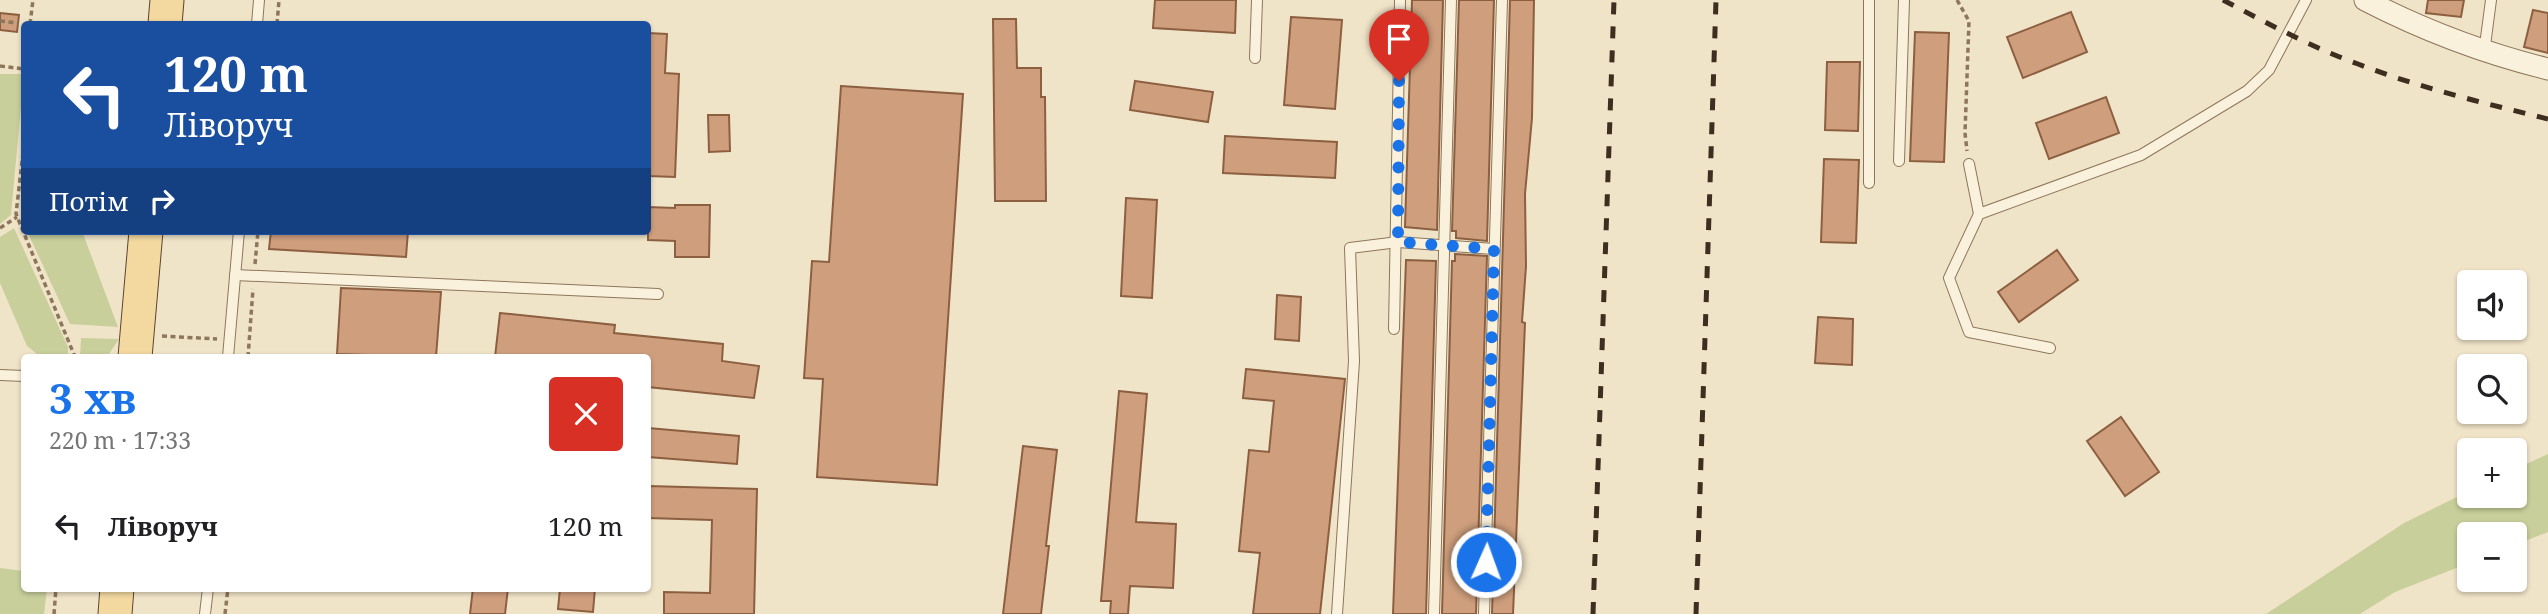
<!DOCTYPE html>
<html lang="uk">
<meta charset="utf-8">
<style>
body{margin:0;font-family:"Noto Serif",serif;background:#f6f6f6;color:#202124;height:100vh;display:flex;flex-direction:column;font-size:26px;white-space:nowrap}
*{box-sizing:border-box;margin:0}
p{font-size:23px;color:#757577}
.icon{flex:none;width:38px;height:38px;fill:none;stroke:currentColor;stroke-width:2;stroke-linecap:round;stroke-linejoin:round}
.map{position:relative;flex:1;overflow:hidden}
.drawer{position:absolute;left:21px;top:354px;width:630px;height:238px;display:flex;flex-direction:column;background:#fff;border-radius:7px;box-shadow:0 2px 5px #0004}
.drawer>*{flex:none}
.guide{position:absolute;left:21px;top:21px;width:630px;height:214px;border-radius:7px;box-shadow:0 2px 5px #0004;background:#1a4fa0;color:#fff;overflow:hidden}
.controls{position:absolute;left:2457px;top:270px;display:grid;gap:14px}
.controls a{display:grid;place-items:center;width:70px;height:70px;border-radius:7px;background:#fff;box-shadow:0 2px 5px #0004;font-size:35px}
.pin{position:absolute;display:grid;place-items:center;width:60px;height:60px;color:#fff;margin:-72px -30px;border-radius:50% 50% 50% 0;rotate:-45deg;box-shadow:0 0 7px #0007}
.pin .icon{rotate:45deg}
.me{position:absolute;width:77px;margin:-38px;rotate:2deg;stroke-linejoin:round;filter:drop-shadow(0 0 5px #0008)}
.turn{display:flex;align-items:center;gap:24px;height:147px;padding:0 28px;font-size:32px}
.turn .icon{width:91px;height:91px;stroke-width:2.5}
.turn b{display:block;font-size:49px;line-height:60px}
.then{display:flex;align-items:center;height:66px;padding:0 28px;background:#0003;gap:14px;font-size:26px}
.round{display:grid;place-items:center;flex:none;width:74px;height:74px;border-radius:7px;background:#f6f6f6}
.summary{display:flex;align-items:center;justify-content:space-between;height:119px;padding:0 28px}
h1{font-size:42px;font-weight:700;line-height:52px;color:#1a73e8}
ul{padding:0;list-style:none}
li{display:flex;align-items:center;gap:21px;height:105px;padding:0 28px}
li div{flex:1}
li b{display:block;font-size:26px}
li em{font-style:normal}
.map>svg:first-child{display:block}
.green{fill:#c9cf9b}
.building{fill:#cf9f7d;stroke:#8d5f41;stroke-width:2}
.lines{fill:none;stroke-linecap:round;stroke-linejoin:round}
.service-casing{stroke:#8d765c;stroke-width:12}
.minor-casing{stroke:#8d765c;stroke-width:23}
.primary-casing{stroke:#5b4430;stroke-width:35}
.path{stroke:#8d765c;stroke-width:3.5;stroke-dasharray:5 3.5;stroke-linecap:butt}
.service{stroke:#faf1dc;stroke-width:10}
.minor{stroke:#faf1dc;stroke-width:21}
.primary{stroke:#f3d9a0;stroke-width:33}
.rail{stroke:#3d2e20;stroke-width:5;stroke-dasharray:12 12;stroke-linecap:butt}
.route{stroke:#1a73e8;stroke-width:12;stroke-dasharray:0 21.6}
</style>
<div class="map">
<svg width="2548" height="614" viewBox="0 0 2548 614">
<rect width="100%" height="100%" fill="#f0e4c8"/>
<g class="green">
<path d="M0 74H24L11 215 0 224Z"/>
<path d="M14 228 68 347V357H41L27 346 0 283V237Z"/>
<path d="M27 231H82L118 327 70 324Z"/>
<path d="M81 338 119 339 107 357H80Z"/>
<path d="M2548 454V532L2515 545V534H2469V563L2395 592 2360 614H2266L2404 523 2469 491V495H2515V469Z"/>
<path d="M0 568 24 571V588H47L44 614H0Z"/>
</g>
<g class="building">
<path d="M1155 0H1236L1235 33 1153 28Z"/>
<path d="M1412 0H1443L1437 230 1405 227Z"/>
<path d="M1459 0H1494L1487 241 1456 238V231H1452Z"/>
<path d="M1510 0H1534L1532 118 1525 194 1526 266 1522 322 1525 323 1513 614H1492Z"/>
<path d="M2428 0H2464L2461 17 2426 13Z"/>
<path d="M2533 10 2548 13V53L2524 47Z"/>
<path d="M2071 12 2087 52 2023 78 2007 37Z"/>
<path d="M0 13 19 15 17 32 0 30Z"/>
<path d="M1291 17 1342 20 1335 109 1284 105Z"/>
<path d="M993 19H1016L1017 68H1041V97H1045L1046 201H995Z"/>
<path d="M1915 32 1949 33 1944 162 1910 161Z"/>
<path d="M648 33 667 34 665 73 679 74 675 177 648 176Z"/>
<path d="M1827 62H1860L1858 131 1825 130Z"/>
<path d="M1135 81 1213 92 1208 122 1130 110Z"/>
<path d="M841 86 963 94 937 485 817 477 823 379 804 378 812 261 829 262Z"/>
<path d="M2106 97 2119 133 2049 159 2036 123Z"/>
<path d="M708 115H729L730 151 709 152Z"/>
<path d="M1225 136 1337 142 1335 178 1223 173Z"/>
<path d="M1824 159 1859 160 1856 243 1821 242Z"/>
<path d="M1126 198 1157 200 1152 298 1121 296Z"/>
<path d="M675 205H710L709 257H675V241L648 240V207L675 208Z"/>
<path d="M271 231H408L406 257 269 249Z"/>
<path d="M2057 250 2078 280 2019 322 1998 292Z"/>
<path d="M1455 254 1487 256 1476 614H1442L1452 261H1455Z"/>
<path d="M1406 260 1436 261 1426 614H1393Z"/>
<path d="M341 288 441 292 436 357 337 354Z"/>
<path d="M1277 295 1301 297 1299 341 1275 339Z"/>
<path d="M500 313 615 325 614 333 723 344 722 361 759 366 754 398 648 387V357H495Z"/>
<path d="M1818 317 1853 319 1852 365 1815 363Z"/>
<path d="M1246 369 1345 379 1320 614H1253L1260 553 1239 551 1249 450 1269 452 1274 401 1243 398Z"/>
<path d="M1119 391 1147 394 1136 522 1176 524 1173 588 1130 586 1128 614H1110L1111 601H1101Z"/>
<path d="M2121 417 2159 472 2125 496 2087 441Z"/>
<path d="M648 428 739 436 737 464 648 457Z"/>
<path d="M1023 446 1057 450 1046 546H1049L1041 614H1003Z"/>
<path d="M648 486 757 489 754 614H664V592L710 593 712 520 648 518Z"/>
<path d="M473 588H508L505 614H470Z"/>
<path d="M560 588H595L593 612 558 609Z"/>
</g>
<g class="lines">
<g class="service-casing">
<g id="service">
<path d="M257 24 259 0"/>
<path d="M2484 53 2491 0"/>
<path d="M1255 58 1257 0"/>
<path d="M1899 161 1904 0"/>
<path d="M1969 164 1979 214"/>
<path d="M1869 183V0"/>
<path d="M235 275 658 294"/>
<path d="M1394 329 1400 0"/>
<path d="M2050 348 1969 332 1949 278 1979 214 2141 155 2247 91 2269 70 2306 0"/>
<path d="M228 357 239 231"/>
<path d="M0 375 24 376"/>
<path d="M205 614 208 588"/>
<path d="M1337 614 1354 361 1350 248 1398 242 1494 249"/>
<path d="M1434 614 1451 0"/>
<path d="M1484 614 1502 0"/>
</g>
</g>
<g class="minor-casing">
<path id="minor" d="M2365 0C2425 31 2483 53 2548 69"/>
</g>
<g class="primary-casing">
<g id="primary">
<path d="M165 24 167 0"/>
<path d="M135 357 146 231"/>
<path d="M115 614 117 588"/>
</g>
</g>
<g class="path">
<path d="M1957 0 1969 21 1965 133 1967 151"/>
<path d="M0 21 18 23"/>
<path d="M30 24 33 0"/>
<path d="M277 24 279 0"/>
<path d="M0 66 24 69"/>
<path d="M24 144 16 214 75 357"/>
<path d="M0 228 17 217"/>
<path d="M255 264 258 231"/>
<path d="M162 336 217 339"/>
<path d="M248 357 253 289"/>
<path d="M54 614 56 588"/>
<path d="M225 614 228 588"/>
</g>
<use href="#service" class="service"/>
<use href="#minor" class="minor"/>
<use href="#primary" class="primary"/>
<g class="rail">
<path d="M2223 0C2267 23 2311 47 2358 64 2420 88 2484 103 2548 119"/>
<path d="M1593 614 1614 0"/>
<path d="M1696 614 1716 0"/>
</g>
</g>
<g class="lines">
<path class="route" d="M1399 81 1398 242 1494 249 1486 562"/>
</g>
</svg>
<div class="controls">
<a><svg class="icon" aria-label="sound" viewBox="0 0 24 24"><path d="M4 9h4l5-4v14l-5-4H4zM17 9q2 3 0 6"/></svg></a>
<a><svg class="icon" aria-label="search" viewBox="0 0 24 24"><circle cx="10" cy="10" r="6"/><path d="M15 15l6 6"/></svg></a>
<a>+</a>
<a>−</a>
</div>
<div class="pin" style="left:1399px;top:81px;background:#d93025"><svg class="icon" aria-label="arrive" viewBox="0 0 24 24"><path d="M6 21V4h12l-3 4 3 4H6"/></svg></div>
<svg class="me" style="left:1486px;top:562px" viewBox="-20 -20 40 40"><circle r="17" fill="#1a73e8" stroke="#fff" stroke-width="3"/><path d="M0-11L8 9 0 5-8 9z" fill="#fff"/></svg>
<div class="guide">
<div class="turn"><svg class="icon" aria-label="left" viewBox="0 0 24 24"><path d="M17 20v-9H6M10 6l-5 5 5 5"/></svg><div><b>120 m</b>Ліворуч</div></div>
<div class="then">Потім<svg class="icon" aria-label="right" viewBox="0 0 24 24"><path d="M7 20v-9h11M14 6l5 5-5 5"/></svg></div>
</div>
<section class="drawer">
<div class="summary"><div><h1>3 хв</h1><p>220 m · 17:33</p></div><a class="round" style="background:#d93025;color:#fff"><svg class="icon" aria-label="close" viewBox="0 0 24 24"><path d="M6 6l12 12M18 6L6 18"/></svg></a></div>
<ul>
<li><svg class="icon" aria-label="left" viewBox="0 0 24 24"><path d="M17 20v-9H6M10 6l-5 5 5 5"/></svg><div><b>Ліворуч</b></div><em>120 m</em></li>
</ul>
</section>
</div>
